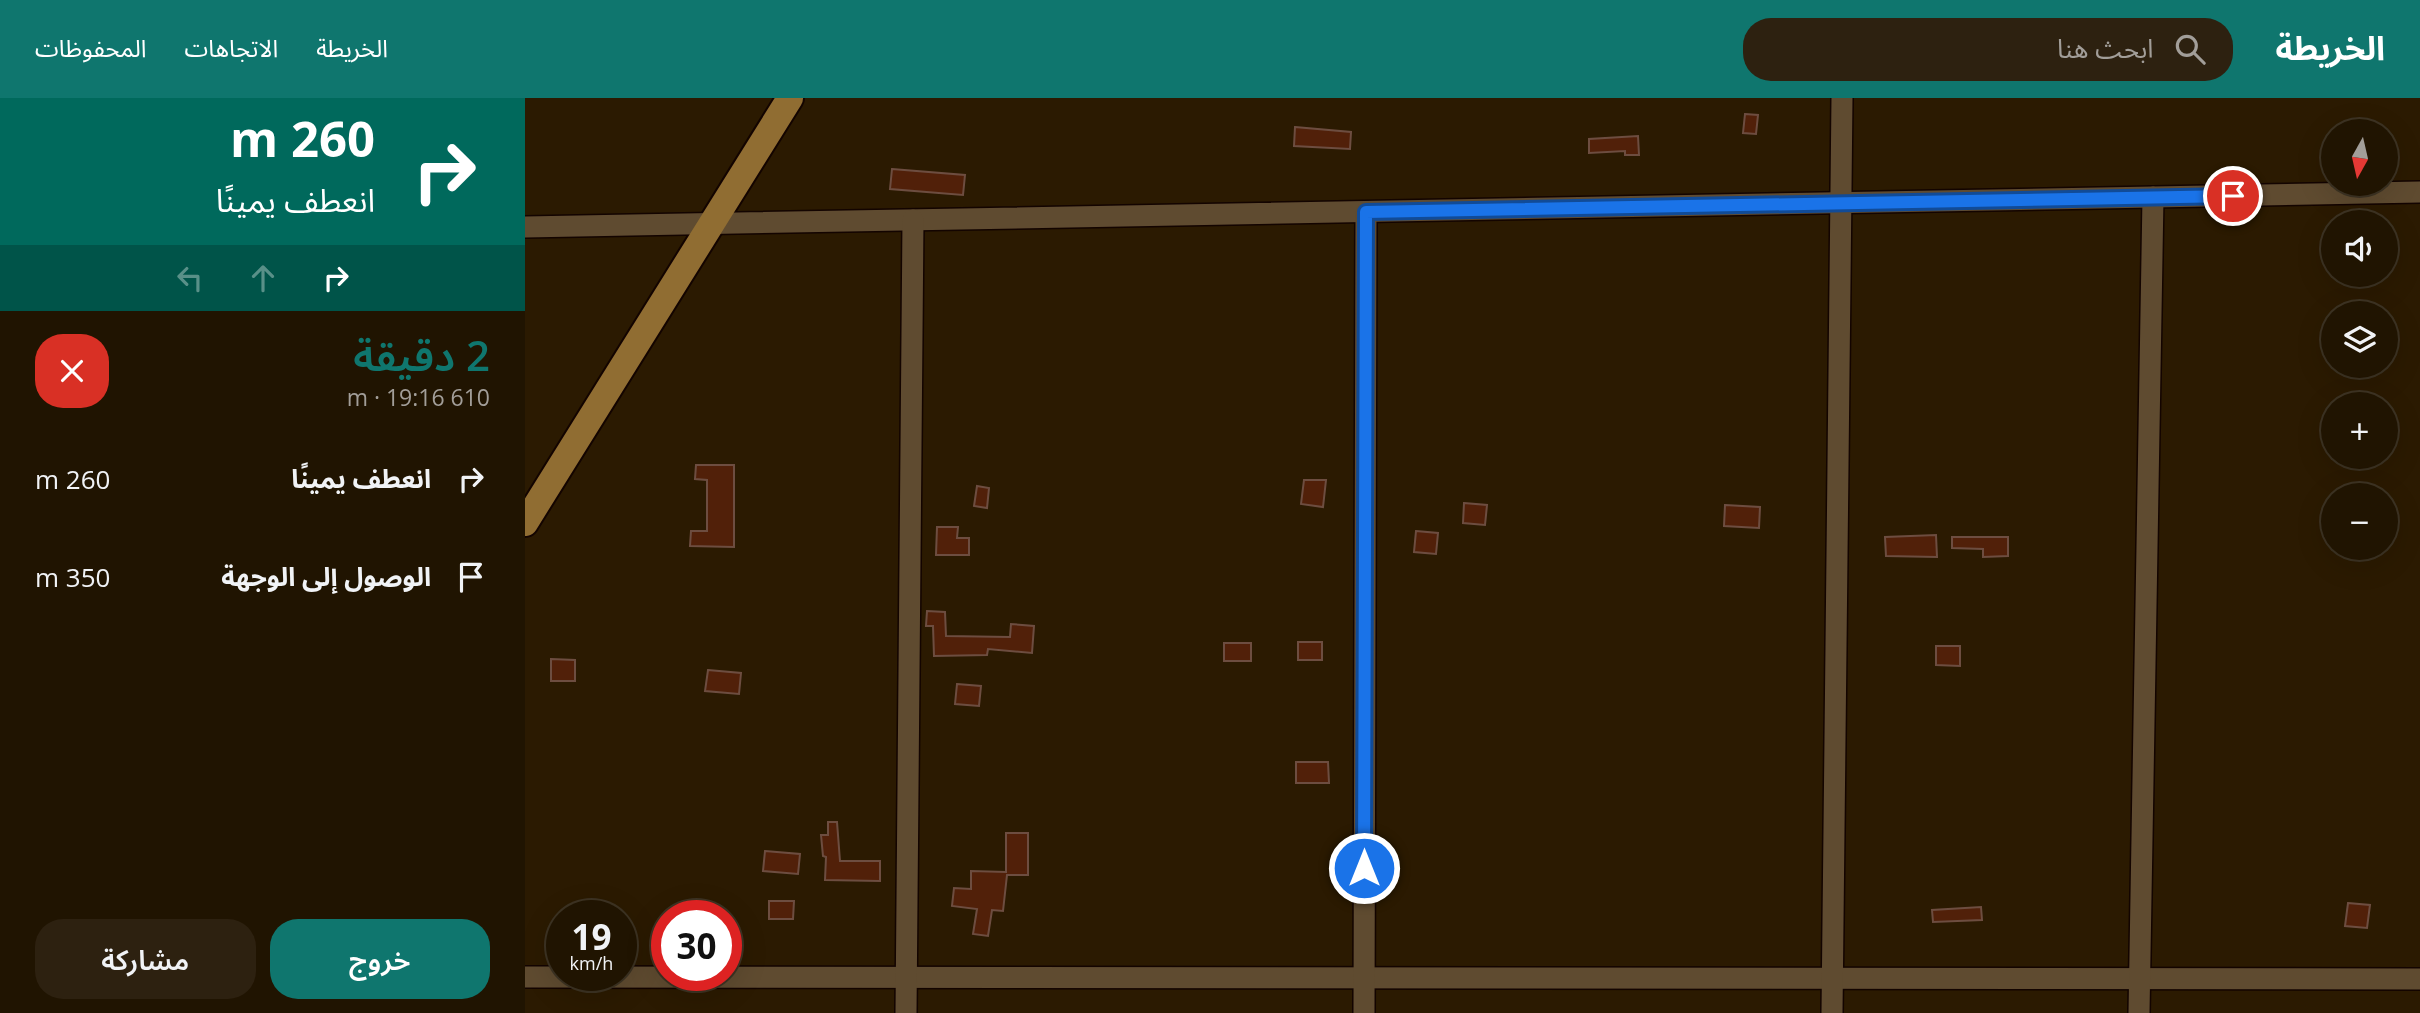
<!DOCTYPE html>
<html lang="ar">
<meta charset="utf-8">
<style>
body{margin:0;font-family:"Open Sans","Noto Sans Arabic",sans-serif;background:#2d2110;color:#f1f3f6;direction:rtl;height:100vh;display:flex;flex-direction:column;font-size:26px;white-space:nowrap}
*{box-sizing:border-box;margin:0}
p{font-size:23px;color:#a29e99}
.icon{flex:none;width:38px;height:38px;fill:none;stroke:currentColor;stroke-width:2;stroke-linecap:round;stroke-linejoin:round}
.map{position:relative;flex:1;overflow:hidden;direction:ltr}
.side{display:flex;flex-direction:column;background:#201401;width:525px}
.side>*{flex:none}
.guide{background:#00695c;color:#fff;overflow:hidden}
.needle{width:46px;rotate:188deg}
.controls{position:absolute;left:1796px;top:21px;display:grid;gap:14px}
.controls a{display:grid;place-items:center;width:77px;height:77px;border-radius:50%;background:#201401;box-shadow:0 7px 28px #0002,0 0 0 2px #3d3323;font-size:35px}
.speed{position:absolute;left:21px;top:802px;display:flex;gap:14px;font-size:35px;font-weight:700;text-align:center}
.speed>*{display:grid;place-content:center;width:91px;height:91px;border-radius:50%;background:#201401;box-shadow:0 7px 28px #0002,0 0 0 2px #3d3323;line-height:1}
.speed small{font-size:18px;font-weight:400}
.speed .limit{border:10px solid #d22;background:#fff;color:#111}
.pin{position:absolute;display:grid;place-items:center;width:60px;height:60px;color:#fff;margin:-30px;border:4px solid #fff;border-radius:50%;box-shadow:0 2px 7px #0007}
.me{position:absolute;width:77px;margin:-38px;rotate:0deg;stroke-linejoin:round;filter:drop-shadow(0 0 5px #0008)}
.turn{display:flex;align-items:center;gap:24px;height:147px;padding:0 35px;font-size:32px}
.turn .icon{width:91px;height:91px;stroke-width:2.5}
.turn b{display:block;font-size:49px;line-height:60px}
.lanes{display:flex;align-items:center;height:66px;padding:0 35px;background:#0003;justify-content:center;gap:35px;direction:ltr}
.lanes .off{opacity:.35}
.round{display:grid;place-items:center;flex:none;width:74px;height:74px;border-radius:28px;background:#2d2110}
.head{display:flex;align-items:center;justify-content:space-between;height:119px;padding:0 35px}
h1{font-size:42px;font-weight:600;line-height:52px;color:#0f766e}
.primary-button{display:flex;gap:14px;margin-top:auto;padding:14px 35px}
.primary-button a{flex:1;height:80px;border-radius:28px;background:#0f766e;color:#fff;font-size:28px;font-weight:600;line-height:80px;text-align:center}
.primary-button a+a{background:#2d2110;color:#f1f3f6}
ul{padding:0;list-style:none}
li{display:flex;align-items:center;gap:21px;height:98px;padding:0 35px}
li div{flex:1}
li b{display:block;font-size:26px}
li em{font-style:normal}
header{display:flex;align-items:center;gap:42px;box-sizing:border-box;height:98px;padding:0 35px;background:#0f766e;color:#fff}
header strong{font-size:33px}
nav{display:flex;gap:38px;margin-inline-start:auto;font-size:24px}
.search{width:490px;height:63px;background:#2d2110;display:flex;align-items:center;gap:18px;box-sizing:border-box;padding:0 24px;border-radius:28px;color:#a29e99;font-size:26px}
main{display:flex;flex:1;min-height:0}
.map>svg:first-child{display:block}
.building{fill:#512009;stroke:#6d4d40;stroke-width:2}
.lines{fill:none;stroke-linecap:round;stroke-linejoin:round}
.minor-casing{stroke:#130400;stroke-width:24}
.major-casing{stroke:#130400;stroke-width:30}
.minor{stroke:#5f4b30;stroke-width:21}
.major{stroke:#906d32;stroke-width:26}
.route-casing{stroke:#114b97;stroke-width:18}
.route{stroke:#1a73e8;stroke-width:12}
</style>
<header>
<strong>الخريطة</strong>
<div class="search"><svg class="icon" aria-label="search" viewBox="0 0 24 24"><circle cx="10" cy="10" r="6"/><path d="M15 15l6 6"/></svg>ابحث هنا</div>
<nav><a>الخريطة</a><a>الاتجاهات</a><a>المحفوظات</a></nav>
</header>
<main>
<div class="map">
<svg width="1895" height="915" viewBox="0 0 1895 915">
<rect width="100%" height="100%" fill="#2b1a01"/>
<g class="building">
<path d="M1220 16 1233 17 1231 36 1218 35Z"/>
<path d="M770 29 826 34 825 51 769 48Z"/>
<path d="M1113 38 1114 57H1100V53L1064 55V41Z"/>
<path d="M367 71 440 77 438 97 365 91Z"/>
<path d="M171 367H209V449L165 448 166 433H182V382L170 381Z"/>
<path d="M779 382H801L798 409 776 406Z"/>
<path d="M452 388 464 390 462 410 449 408Z"/>
<path d="M939 405 962 407 960 427 938 425Z"/>
<path d="M1200 407 1235 409 1234 430 1199 428Z"/>
<path d="M412 429H433L432 440H444V457H411Z"/>
<path d="M891 433 913 435 911 456 889 454Z"/>
<path d="M1411 437 1412 459 1361 458 1360 439Z"/>
<path d="M1427 439H1483V458L1458 459V451L1427 450Z"/>
<path d="M402 513 420 514 421 538 485 539 486 526 509 528 507 555 463 551 462 557 409 558 408 528H401Z"/>
<rect x="773" y="544" width="24" height="18"/>
<rect x="699" y="545" width="27" height="18"/>
<path d="M1411 548H1435V568L1411 567Z"/>
<path d="M26 561 50 562V583H26Z"/>
<path d="M183 572 216 575 214 596 180 593Z"/>
<path d="M432 586 456 588 454 608 430 606Z"/>
<path d="M771 664H803L804 685H771Z"/>
<path d="M303 724H312L315 763H355V783L300 782 301 759 298 758 296 737H303Z"/>
<path d="M481 735H503V777H482L478 813 467 812 463 838 448 836 452 811 427 808 429 790 446 791V773L481 774Z"/>
<path d="M240 753 275 756 273 776 238 773Z"/>
<path d="M244 803H269L268 821H244Z"/>
<path d="M1823 805 1845 807 1842 830 1820 828Z"/>
<path d="M1456 809 1457 822 1408 824 1407 812Z"/>
</g>
<g class="lines">
<g class="minor-casing">
<g id="minor">
<path d="M0 129 1895 94"/>
<path d="M0 879 1895 881"/>
<path d="M381 915 388 122"/>
<path d="M839 915 841 114"/>
<path d="M1307 915 1317 0"/>
<path d="M1614 915 1628 99"/>
</g>
</g>
<g class="major-casing">
<path id="major" d="M0 425 265 0"/>
</g>
<use href="#minor" class="minor"/>
<use href="#major" class="major"/>
</g>
<g class="lines">
<g class="route-casing">
<path id="route" d="M839 770 841 114 1708 98"/>
</g>
<use href="#route" class="route"/>
</g>
</svg>
<div class="controls">
<a><svg class="needle" viewBox="-14 -14 28 28"><path d="M0-13l5 13h-10z" fill="#e53935"/><path d="M0 13l5-13h-10z" fill="#a29e99"/></svg></a>
<a><svg class="icon" aria-label="sound" viewBox="0 0 24 24"><path d="M4 9h4l5-4v14l-5-4H4zM17 9q2 3 0 6"/></svg></a>
<a><svg class="icon" aria-label="layers" viewBox="0 0 24 24"><path d="M12 4l9 5-9 5-9-5zM3 14l9 5 9-5"/></svg></a>
<a>+</a>
<a>−</a>
</div>
<div class="speed"><div>19<small>km/h</small></div><div class="limit">30</div></div>
<div class="pin" style="left:1708px;top:98px;background:#d93025"><svg class="icon" aria-label="arrive" viewBox="0 0 24 24"><path d="M6 21V4h12l-3 4 3 4H6"/></svg></div>
<svg class="me" style="left:839px;top:770px" viewBox="-20 -20 40 40"><circle r="17" fill="#1a73e8" stroke="#fff" stroke-width="3"/><path d="M0-11L8 9 0 5-8 9z" fill="#fff"/></svg>
</div>
<section class="side">
<div class="guide">
<div class="turn"><svg class="icon" aria-label="right" viewBox="0 0 24 24"><path d="M7 20v-9h11M14 6l5 5-5 5"/></svg><div><b>260 m</b>انعطف يمينًا</div></div>
<div class="lanes"><svg class="icon off" aria-label="left" viewBox="0 0 24 24"><path d="M17 20v-9H6M10 6l-5 5 5 5"/></svg><svg class="icon off" aria-label="ahead" viewBox="0 0 24 24"><path d="M12 20V5M6 11l6-6 6 6"/></svg><svg class="icon" aria-label="right" viewBox="0 0 24 24"><path d="M7 20v-9h11M14 6l5 5-5 5"/></svg></div>
</div>
<div class="head"><div><h1>2 دقيقة</h1><p>610 m · 19:16</p></div><a class="round" style="background:#d93025;color:#fff"><svg class="icon" aria-label="close" viewBox="0 0 24 24"><path d="M6 6l12 12M18 6L6 18"/></svg></a></div>
<ul>
<li><svg class="icon" aria-label="right" viewBox="0 0 24 24"><path d="M7 20v-9h11M14 6l5 5-5 5"/></svg><div><b>انعطف يمينًا</b></div><em>260 m</em></li>
<li><svg class="icon" aria-label="arrive" viewBox="0 0 24 24"><path d="M6 21V4h12l-3 4 3 4H6"/></svg><div><b>الوصول إلى الوجهة</b></div><em>350 m</em></li>
</ul>
<div class="primary-button"><a>خروج</a><a>مشاركة</a></div>
</section>
</main>
